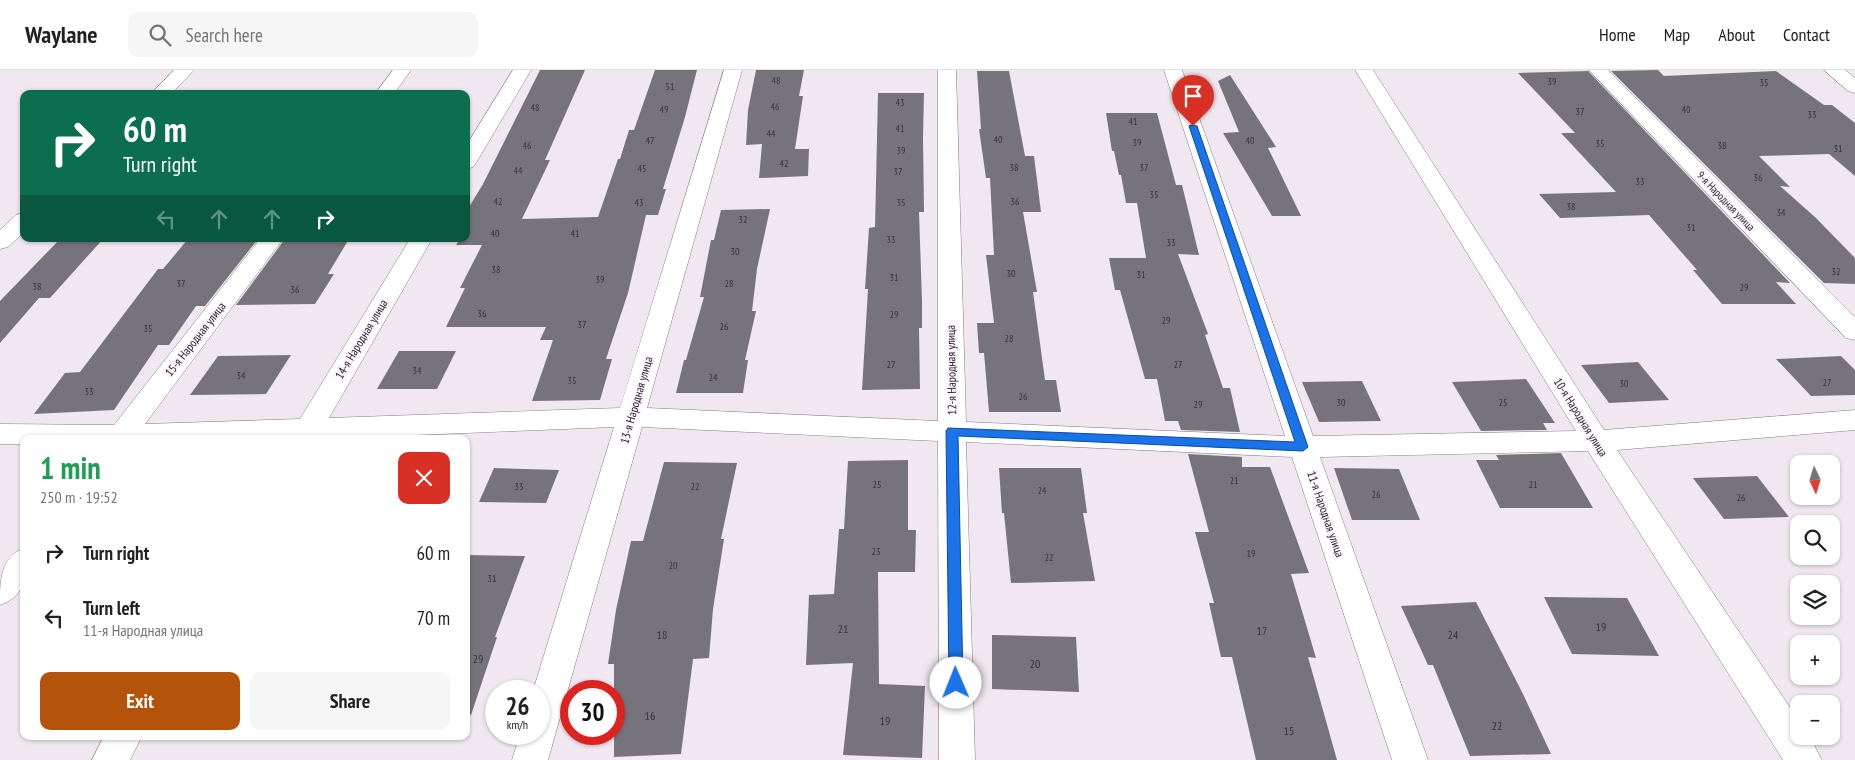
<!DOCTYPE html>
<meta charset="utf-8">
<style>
body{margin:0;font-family:"PT Sans Narrow",sans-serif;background:#f6f6f6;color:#202124;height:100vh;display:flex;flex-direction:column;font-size:19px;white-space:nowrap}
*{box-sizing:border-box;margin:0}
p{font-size:16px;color:#757577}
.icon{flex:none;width:28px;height:28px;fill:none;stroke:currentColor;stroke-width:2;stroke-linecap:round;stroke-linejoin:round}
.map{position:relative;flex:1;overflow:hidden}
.panel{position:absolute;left:20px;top:365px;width:450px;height:305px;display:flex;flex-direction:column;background:#fff;border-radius:10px;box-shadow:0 1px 4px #0004}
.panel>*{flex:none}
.hud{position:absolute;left:20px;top:20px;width:450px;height:152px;border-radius:10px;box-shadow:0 1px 4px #0004;background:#0b6e4f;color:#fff;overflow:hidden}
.needle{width:32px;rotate:176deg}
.fabs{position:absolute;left:1790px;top:385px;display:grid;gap:10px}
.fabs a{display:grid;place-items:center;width:50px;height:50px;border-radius:10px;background:#fff;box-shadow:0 1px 4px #0004;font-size:25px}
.speed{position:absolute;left:485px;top:610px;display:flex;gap:10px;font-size:25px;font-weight:700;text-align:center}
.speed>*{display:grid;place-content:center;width:65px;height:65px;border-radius:50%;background:#fff;box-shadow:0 1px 4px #0004;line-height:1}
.speed small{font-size:12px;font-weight:400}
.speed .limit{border:8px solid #d22;background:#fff;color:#111}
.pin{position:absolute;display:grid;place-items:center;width:42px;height:42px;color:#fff;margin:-51px -21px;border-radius:50% 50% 50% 0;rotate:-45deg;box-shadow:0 0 5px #0007}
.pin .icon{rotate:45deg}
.me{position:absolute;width:55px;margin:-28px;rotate:359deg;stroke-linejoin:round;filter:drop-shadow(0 0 4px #0008)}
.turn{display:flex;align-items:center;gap:18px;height:105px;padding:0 20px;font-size:22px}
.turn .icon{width:65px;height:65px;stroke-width:2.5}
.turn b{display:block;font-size:35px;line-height:42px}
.lanes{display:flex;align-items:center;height:48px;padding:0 20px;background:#0003;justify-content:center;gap:25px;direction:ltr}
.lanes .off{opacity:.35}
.round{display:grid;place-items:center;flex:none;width:52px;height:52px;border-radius:10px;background:#f6f6f6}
.summary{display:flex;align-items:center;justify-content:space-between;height:85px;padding:0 20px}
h1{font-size:30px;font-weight:600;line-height:38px;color:#1e9e55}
.primary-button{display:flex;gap:10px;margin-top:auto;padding:10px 20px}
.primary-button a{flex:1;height:58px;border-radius:10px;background:#b45309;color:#fff;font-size:20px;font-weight:600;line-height:58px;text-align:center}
.primary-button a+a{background:#f6f6f6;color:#202124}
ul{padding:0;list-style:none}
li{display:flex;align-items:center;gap:15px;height:65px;padding:0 20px}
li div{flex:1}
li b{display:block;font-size:19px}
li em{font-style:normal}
header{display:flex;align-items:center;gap:30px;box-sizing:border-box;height:70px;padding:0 25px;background:#fff;border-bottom:1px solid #e0e0e0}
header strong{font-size:24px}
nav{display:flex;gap:28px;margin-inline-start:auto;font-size:18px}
.search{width:350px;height:45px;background:#f6f6f6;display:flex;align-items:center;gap:12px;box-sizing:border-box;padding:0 18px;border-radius:10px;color:#757577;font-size:19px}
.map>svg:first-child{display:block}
.building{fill:#77737d}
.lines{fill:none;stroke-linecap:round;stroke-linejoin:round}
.minor-casing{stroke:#847b84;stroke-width:1}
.minor{fill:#fff;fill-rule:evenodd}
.route{fill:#1a73e8;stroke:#114b97}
.labels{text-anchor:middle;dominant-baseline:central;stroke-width:4;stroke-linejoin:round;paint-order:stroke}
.number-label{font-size:10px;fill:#363338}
.far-street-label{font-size:11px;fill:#211e21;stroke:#fef4fe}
.street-label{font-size:12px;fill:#211e21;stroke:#fef4fe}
.near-number-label{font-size:12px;fill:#363338}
</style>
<header>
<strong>Waylane</strong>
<div class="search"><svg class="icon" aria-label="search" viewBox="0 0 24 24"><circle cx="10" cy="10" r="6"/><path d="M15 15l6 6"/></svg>Search here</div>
<nav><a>Home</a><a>Map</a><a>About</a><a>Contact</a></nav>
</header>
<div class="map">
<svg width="1855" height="690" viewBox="0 0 1855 690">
<rect width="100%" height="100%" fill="#f1e7f0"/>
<g class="building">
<path d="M540 0H585L545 90H550L522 149 598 147 618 89H620L629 60H634L655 0H697L685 47 663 119H666L658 145H646L628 223 606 289H612L600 330 532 331 553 270H540L546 257H446L465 218H460L482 175H456L460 169H466V142L483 114Z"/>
<path d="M756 0H804L799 26H803L795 79H809L808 106 759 108 762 74 746 75 748 40Z"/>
<path d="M1658 0 1664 6 1776 1 1824 35H1832L1855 53V106L1829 84 1759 86 1790 117 1780 116 1816 148 1855 188V214L1824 213 1611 1Z"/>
<path d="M977 1H1009L1025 86H1034L1041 142H1023L1037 222H1033L1045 310H1056L1061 342H989L984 283H979L977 253H994L986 185H994L990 108H986L979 59H981Z"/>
<path d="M1588 1 1790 213 1776 212 1796 234H1722L1693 200H1697L1649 145 1560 148 1539 124 1616 122 1561 63H1575L1518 3Z"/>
<path d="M1230 5 1276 77 1268 78 1301 146H1272L1223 63 1239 62 1218 11Z"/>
<path d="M878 23H924L923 67 924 142H919L922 231V258H919L920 319 862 320 868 219H865L869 158 875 157Z"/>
<path d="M1106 43H1157L1176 115H1182L1199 185 1178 184 1208 264 1205 265 1223 318H1230L1240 362 1181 360 1178 351H1165L1157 309H1145L1120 220H1115L1109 188H1146L1137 133H1126L1121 105H1119L1114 81H1112Z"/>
<path d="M770 139 757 199 752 241H756L745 290H748L743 323H676L684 290H686L704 227H700L711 170H714L721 140Z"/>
<path d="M60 169H103L50 228H39L0 273V231Z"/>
<path d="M188 169H258L205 236H196L169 275H158L114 340 34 344 65 303 80 302 158 199H163Z"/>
<path d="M285 169H349L328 204H334L315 234 236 235Z"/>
<path d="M399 281H456L437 319H377Z"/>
<path d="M291 285 266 324 190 325 218 286Z"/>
<path d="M1841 286 1855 300V325L1811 326 1776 289Z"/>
<path d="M1638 292 1669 330 1609 333 1581 295Z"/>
<path d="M1526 309 1555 353H1543L1547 360 1481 361 1452 312Z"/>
<path d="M1362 311 1381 351 1319 352 1302 312Z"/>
<path d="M1561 383 1593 438H1500L1476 390H1499L1496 385Z"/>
<path d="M1188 384 1242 387V397H1270L1309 503 1291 504 1316 588 1308 587 1337 690H1256L1232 587H1221L1209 533H1214L1195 462H1209Z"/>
<path d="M908 390V460H916L915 502H878L879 614 925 616 922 688 843 685 853 593 806 595 809 525 834 524 839 459H844L848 391Z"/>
<path d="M664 392 737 393 721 469H724L713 539 709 588 693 589 681 684 614 687V594H608L616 540 631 471H643Z"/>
<path d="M494 398 559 400 546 433 479 432Z"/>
<path d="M999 398H1081L1087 443H1083L1095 511 1011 513 1004 443H1002Z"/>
<path d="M1334 398 1399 399 1420 450H1352Z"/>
<path d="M1757 406 1789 447 1724 449 1693 408Z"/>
<path d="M466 485 525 486 495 567H497L471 645 466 644Z"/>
<path d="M1544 527 1627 528 1659 586 1572 584Z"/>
<path d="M1476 532 1523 624 1551 684 1470 686 1433 595H1428L1401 536Z"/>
<path d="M992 565 1076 567 1079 622 992 619Z"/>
</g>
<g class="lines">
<g class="minor-casing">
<g id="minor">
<path d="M174 0H194L171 24H151Z"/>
<path d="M393 0H411L394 24H375Z"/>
<path d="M513 0H531L476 93 473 97 466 99V76Z"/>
<path d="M724 0H742L647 338 938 351V0H956L966 352 1285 366 1164 0H1182L1313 366 1576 361 1355 0H1373L1604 360 1855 340V360L1617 380 1799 651V666H1809L1822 690H1783L1588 381 1320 387 1428 690H1392L1292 387 966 372 975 690H939L938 371 642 357 548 690H512L520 664H539V621H533L614 357 316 369H24V374H0V354L114 355 260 169H283L145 354 300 349 410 169H432L329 348 620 338Z"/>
<path d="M1589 0H1608L1855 247V270L1846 268Z"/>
<path d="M1824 0H1845L1855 8V23L1848 21Z"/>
<path d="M24 143V162L8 177 0 179V160L16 145Z"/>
<path d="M24 478C24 504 29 525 0 535 0 510 0 488 24 478Z"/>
<path d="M104 666H142L130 690H92Z"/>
</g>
</g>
<use href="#minor" class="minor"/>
</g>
<path class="route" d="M1190 55 1197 56 1308 377 1303 381 958 366 963 613 961 617 956 619 951 617 949 613 946 361 948 358 1295 372 1189 56Z"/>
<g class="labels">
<g class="number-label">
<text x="776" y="10">48</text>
<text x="1552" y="11">39</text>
<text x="1764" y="12">35</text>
<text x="670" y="16">51</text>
<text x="900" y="32">43</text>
<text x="775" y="36">46</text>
<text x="535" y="37">48</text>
<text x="664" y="39">49</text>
<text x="1686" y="39">40</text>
<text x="1580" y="41">37</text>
<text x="1812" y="44">33</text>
<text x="1133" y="51">41</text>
<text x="900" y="58">41</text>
<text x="771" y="63">44</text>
<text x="998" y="69">40</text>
<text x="650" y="70">47</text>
<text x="1250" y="70">40</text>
<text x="1137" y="72">39</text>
<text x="1600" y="73">35</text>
<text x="527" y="75">46</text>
<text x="1722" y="75">38</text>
<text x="1838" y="78">31</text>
<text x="901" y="80">39</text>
<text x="784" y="93">42</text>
<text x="1014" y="97">38</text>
<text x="1144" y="97">37</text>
<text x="642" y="98">45</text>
<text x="518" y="100">44</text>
<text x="898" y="101">37</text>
<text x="1758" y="107">36</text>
<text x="1640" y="111">33</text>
<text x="1154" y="124">35</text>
<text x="498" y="131">42</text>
<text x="1015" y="131">36</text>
<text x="639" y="132">43</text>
<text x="901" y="132">35</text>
<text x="1571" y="136">38</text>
<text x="1781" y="142">34</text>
<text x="743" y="149">32</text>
<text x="1691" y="157">31</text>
<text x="495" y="163">40</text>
<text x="575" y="163">41</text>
<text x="891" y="169">33</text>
<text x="1171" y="172">33</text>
<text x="735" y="181">30</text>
<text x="496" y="199">38</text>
<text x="1836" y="201">32</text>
<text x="1011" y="203">30</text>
<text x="1141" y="204">31</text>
<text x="894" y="207">31</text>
<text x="600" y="209">39</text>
<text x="181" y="213">37</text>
<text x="729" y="213">28</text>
<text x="37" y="216">38</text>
<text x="1744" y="217">29</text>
<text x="295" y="219">36</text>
<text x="482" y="243">36</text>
<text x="894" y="244">29</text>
<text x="1166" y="250">29</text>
<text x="582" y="254">37</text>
<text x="724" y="256">26</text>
<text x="148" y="258">35</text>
<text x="1009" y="268">28</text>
<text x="891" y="294">27</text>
<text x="1178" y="294">27</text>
<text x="417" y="300">34</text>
<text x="241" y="305">34</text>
<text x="713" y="307">24</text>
<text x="572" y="310">35</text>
<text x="1827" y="312">27</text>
<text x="1624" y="313">30</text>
<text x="89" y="321">33</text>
<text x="1023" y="326">26</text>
<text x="1341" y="332">30</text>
<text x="1503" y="332">25</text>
<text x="1198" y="334">29</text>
<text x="1234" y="410">21</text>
<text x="877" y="414">25</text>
<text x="1533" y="414">21</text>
<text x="519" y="416">33</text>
<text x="695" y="416">22</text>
<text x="1042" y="420">24</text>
<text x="1376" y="424">26</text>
<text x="1741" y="427">26</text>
<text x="876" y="481">23</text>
<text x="1251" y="483">19</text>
<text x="1049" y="487">22</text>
<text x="673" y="495">20</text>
<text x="492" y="508">31</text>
</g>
<g class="far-street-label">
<text transform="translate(1726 131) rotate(46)">9-я Народная улица</text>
</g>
<g class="street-label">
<text transform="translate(195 269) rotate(-52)">15-я Народная улица</text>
<text transform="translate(361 269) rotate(-59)">14-я Народная улица</text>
<text transform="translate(951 300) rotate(-91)">12-я Народная улица</text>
<text transform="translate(636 330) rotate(-74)">13-я Народная улица</text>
<text transform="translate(1581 347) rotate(58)">10-я Народная улица</text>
<text transform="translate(1326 444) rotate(71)">11-я Народная улица</text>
</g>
<g class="near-number-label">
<text x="1601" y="556">19</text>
<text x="843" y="558">21</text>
<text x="1262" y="560">17</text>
<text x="662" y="564">18</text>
<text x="1453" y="564">24</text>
<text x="478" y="588">29</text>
<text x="1035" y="593">20</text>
<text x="650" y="645">16</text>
<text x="885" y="650">19</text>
<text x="1497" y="655">22</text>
<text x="1289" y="660">15</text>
</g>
</g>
</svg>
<div class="fabs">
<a><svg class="needle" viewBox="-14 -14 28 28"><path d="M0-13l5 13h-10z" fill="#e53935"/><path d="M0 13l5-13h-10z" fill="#757577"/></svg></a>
<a><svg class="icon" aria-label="search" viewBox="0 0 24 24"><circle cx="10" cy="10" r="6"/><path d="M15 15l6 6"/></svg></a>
<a><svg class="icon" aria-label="layers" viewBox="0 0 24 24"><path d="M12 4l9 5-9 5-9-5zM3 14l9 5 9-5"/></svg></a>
<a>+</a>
<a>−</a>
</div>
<div class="speed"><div>26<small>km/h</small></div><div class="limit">30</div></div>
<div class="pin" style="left:1193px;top:56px;background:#d93025"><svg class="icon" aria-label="arrive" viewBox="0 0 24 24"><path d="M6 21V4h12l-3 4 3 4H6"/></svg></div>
<svg class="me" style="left:956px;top:613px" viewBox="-20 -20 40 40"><circle r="19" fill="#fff"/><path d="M0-13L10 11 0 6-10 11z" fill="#1a73e8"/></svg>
<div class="hud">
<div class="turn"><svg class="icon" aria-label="right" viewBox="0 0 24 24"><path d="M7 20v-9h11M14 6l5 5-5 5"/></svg><div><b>60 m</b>Turn right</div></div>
<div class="lanes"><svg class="icon off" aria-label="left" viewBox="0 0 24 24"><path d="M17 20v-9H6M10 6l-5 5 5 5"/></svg><svg class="icon off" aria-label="ahead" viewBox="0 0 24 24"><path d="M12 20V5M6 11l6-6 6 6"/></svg><svg class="icon off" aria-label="ahead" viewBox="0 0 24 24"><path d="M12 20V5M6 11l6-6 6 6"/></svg><svg class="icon" aria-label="right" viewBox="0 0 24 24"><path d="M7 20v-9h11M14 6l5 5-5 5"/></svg></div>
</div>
<section class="panel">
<div class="summary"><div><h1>1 min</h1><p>250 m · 19:52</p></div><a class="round" style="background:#d93025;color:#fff"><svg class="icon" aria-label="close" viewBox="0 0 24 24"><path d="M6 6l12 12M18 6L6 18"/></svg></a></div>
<ul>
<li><svg class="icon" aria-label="right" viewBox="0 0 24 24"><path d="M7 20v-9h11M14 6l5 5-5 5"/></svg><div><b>Turn right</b></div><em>60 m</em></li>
<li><svg class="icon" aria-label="left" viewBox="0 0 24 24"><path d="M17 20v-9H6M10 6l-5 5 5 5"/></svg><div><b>Turn left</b><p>11-я Народная улица</p></div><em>70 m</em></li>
</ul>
<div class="primary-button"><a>Exit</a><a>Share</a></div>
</section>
</div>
